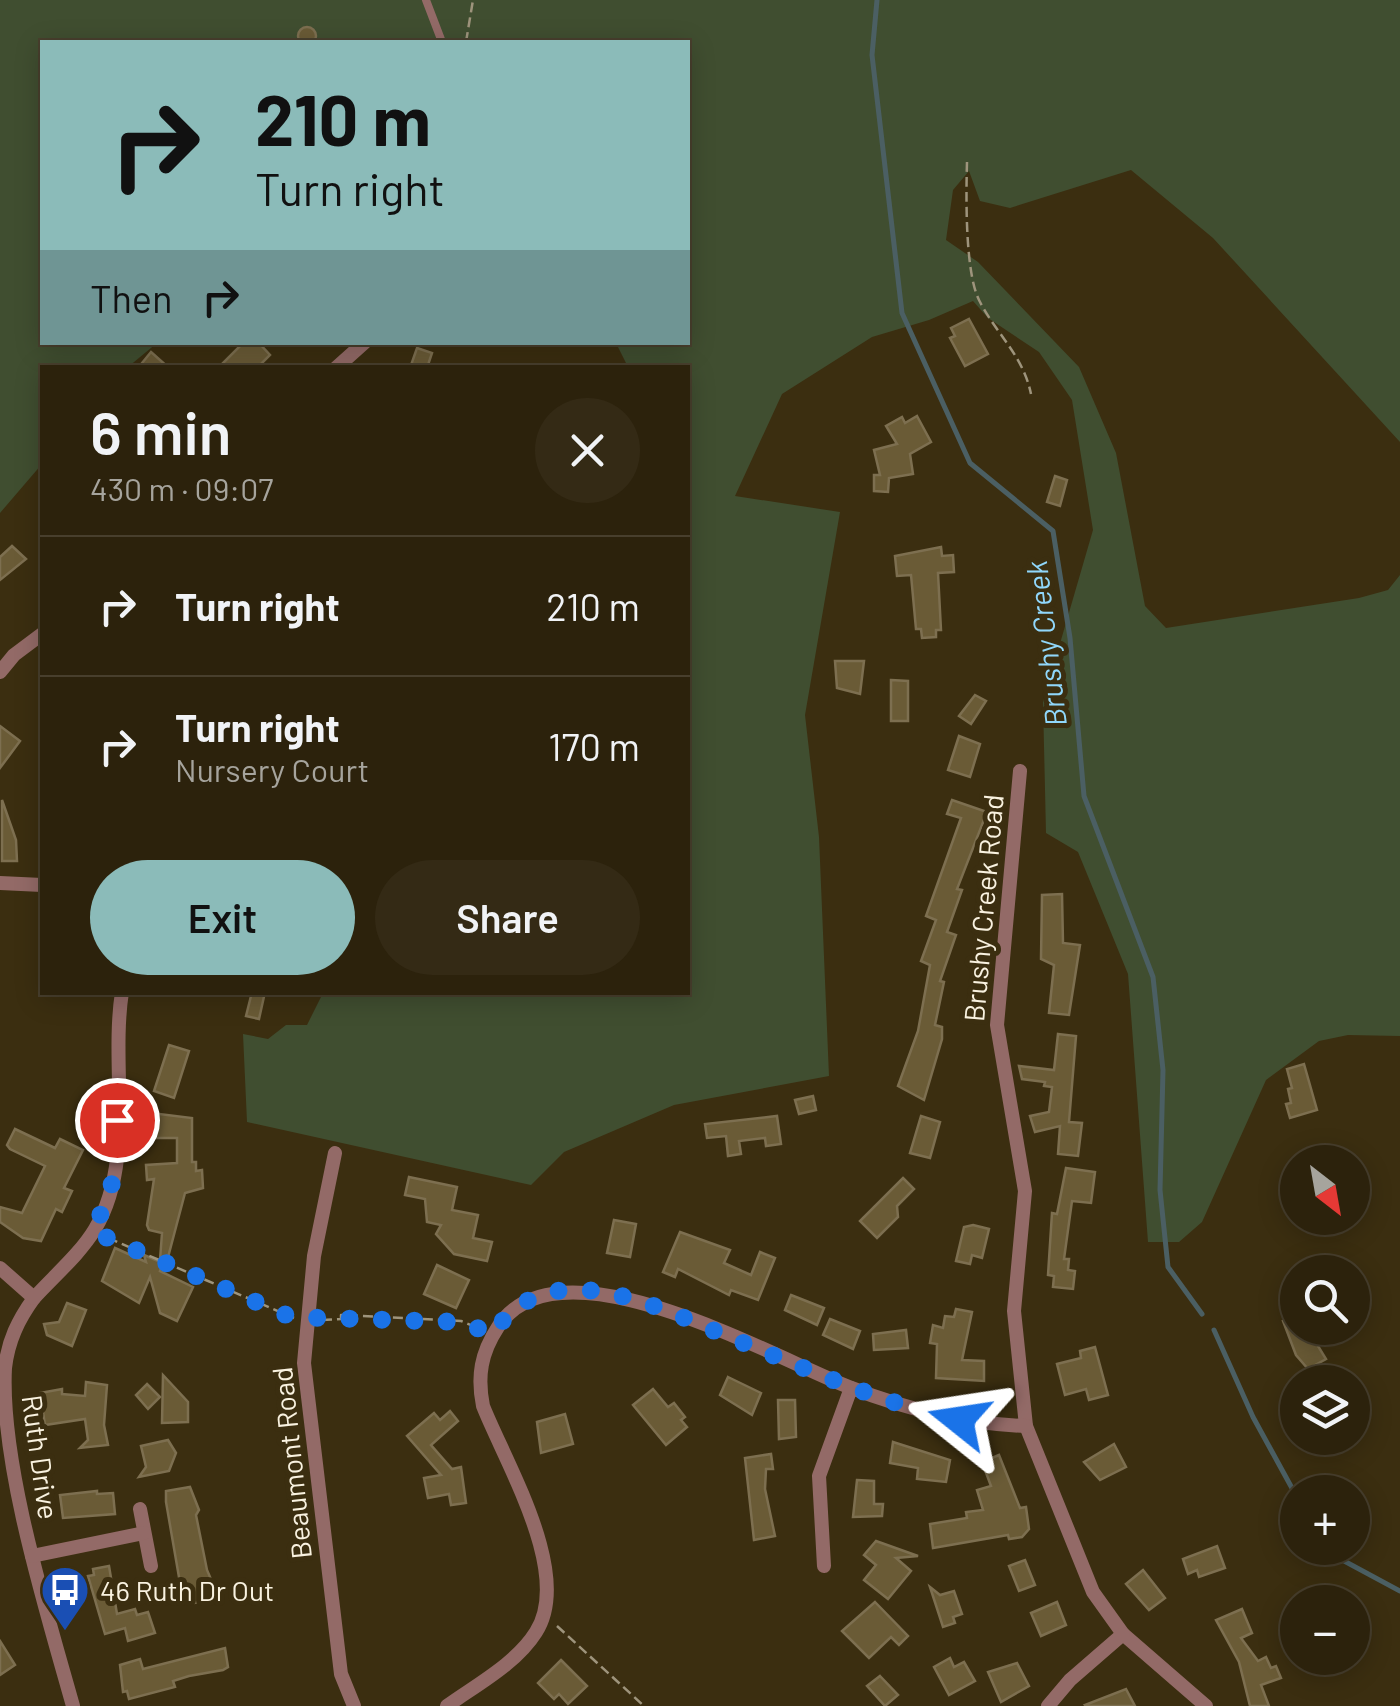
<!DOCTYPE html>
<meta charset="utf-8">
<style>
body{margin:0;font-family:Barlow,sans-serif;background:#342a15;color:#f1f3f6;height:100vh;display:flex;flex-direction:column;font-size:38px;white-space:nowrap}
*{box-sizing:border-box;margin:0}
p{font-size:32px;color:#a6a49d}
.icon{flex:none;width:55px;height:55px;fill:none;stroke:currentColor;stroke-width:2;stroke-linecap:round;stroke-linejoin:round}
.map{position:relative;flex:1;overflow:hidden}
.details{position:absolute;left:40px;top:365px;width:650px;height:630px;display:flex;flex-direction:column;background:#2c220c;border-radius:0px;box-shadow:0 5px 25px #0003,0 0 0 2px #483f2d}
.details>*{flex:none}
.hud{position:absolute;left:40px;top:40px;width:650px;height:305px;border-radius:0px;box-shadow:0 5px 25px #0003,0 0 0 2px #483f2d;background:#8bbbb9;color:#111;overflow:hidden}
.needle{width:65px;rotate:149deg}
.buttons{position:absolute;left:1280px;top:1145px;display:grid;gap:20px}
.buttons a{display:grid;place-items:center;width:90px;height:90px;border-radius:50%;background:#2c220c;box-shadow:0 5px 25px #0003,0 0 0 2px #483f2d;font-size:50px}
.pin{position:absolute;display:grid;place-items:center;width:85px;height:85px;color:#fff;margin:-42px;border:5px solid #fff;border-radius:50%;box-shadow:0 2px 10px #0007}
.me{position:absolute;width:110px;margin:-55px;rotate:285deg;stroke-linejoin:round;filter:drop-shadow(0 0 8px #0008)}
.turn{display:flex;align-items:center;gap:35px;height:210px;padding:0 50px;font-size:45px}
.turn .icon{width:130px;height:130px;stroke-width:2.5}
.turn b{display:block;font-size:70px;line-height:85px}
.then{display:flex;align-items:center;height:95px;padding:0 50px;background:#0003;gap:20px;font-size:38px}
.round{display:grid;place-items:center;flex:none;width:105px;height:105px;border-radius:52px;background:#342a15}
.headline{display:flex;align-items:center;justify-content:space-between;height:170px;padding:0 50px}
h1{font-size:60px;font-weight:600;line-height:75px}
.button{display:flex;gap:20px;margin-top:auto;padding:20px 50px}
.button a{flex:1;height:115px;border-radius:60px;background:#8bbbb9;color:#111;font-size:40px;font-weight:600;line-height:115px;text-align:center}
.button a+a{background:#342a15;color:#f1f3f6}
ul{padding:0;list-style:none}
li{display:flex;align-items:center;gap:30px;height:140px;padding:0 50px;border-top:2px solid #483f2d}
li div{flex:1}
li b{display:block;font-size:38px}
li em{font-style:normal}
.map>svg:first-child{display:block}
.green{fill:#404e30}
.lines{fill:none;stroke-linecap:round;stroke-linejoin:round}
.stream{stroke:#4b5f63;stroke-width:5}
.building{fill:#6a5b36;stroke:#7d6f50;stroke-width:2.5}
.path{stroke:#9e947c;stroke-width:2.5;stroke-dasharray:10 5;stroke-linecap:butt}
.service{stroke:#936a67;stroke-width:8}
.minor{stroke:#936a67;stroke-width:14}
.route{stroke:#1a73e8;stroke-width:18;stroke-dasharray:0 32.4}
.labels{text-anchor:middle;dominant-baseline:central;stroke-width:10;stroke-linejoin:round;paint-order:stroke}
.street-label{font-size:28px;fill:#f9f2e0;stroke:#3b2e10}
.poi-label{font-size:28px;fill:#f9f2e0;stroke:#3b2e10;text-anchor:start}
.water-label{font-size:30px;font-style:italic;fill:#90d7fb;stroke:#3b2e10}
</style>
<div class="map">
<svg width="1400" height="1706" viewBox="0 0 1400 1706">
<rect width="100%" height="100%" fill="#3b2e10"/>
<path class="green" d="M0 0H1400V442L1213 238 1131 170 1010 208 980 201 969 171 953 190 946 240 978 262 1079 367 1116 453 1145 606 1166 628 1359 598 1388 590 1400 575V1036L1348 1035 1319 1041 1266 1080 1202 1222 1179 1242H1148L1128 974 1078 852 1046 833 1043 702 1093 530 1072 400 1039 352 988 318 973 301 929 320 872 337 782 394 735 496 840 512 805 715 819 837 829 1076 674 1105 564 1152 531 1185 247 1122 243 1034 268 1039 286 1025H307L323 993 688 992V368L628 367 616 343 688 342V42H42V342L157 343 128 367 42 368V464L0 513Z"/>
<g class="lines">
<g class="stream">
<path d="M877 0 872 55 902 313 970 463 1053 531 1070 638 1084 796 1153 977 1163 1070 1160 1190 1168 1267 1202 1314"/>
<path d="M1214 1330 1253 1417 1293 1490 1298 1519"/>
<path d="M1320 1548 1400 1591"/>
</g>
</g>
<g class="building">
<circle cx="307" cy="36" r="9"/>
<path d="M969 319 988 354 965 366 950 338 955 336 951 328Z"/>
<path d="M244 342H258L270 355 257 368H218Z"/>
<path d="M417 348 432 353 427 368H410Z"/>
<path d="M151 352 169 368H138Z"/>
<path d="M917 416 931 442 910 454 913 474 889 478 888 492 874 491V475H880L874 450 897 444 886 426 902 417 905 423Z"/>
<path d="M1055 476 1067 480 1060 506 1047 502Z"/>
<path d="M12 546 26 559 0 580V557Z"/>
<path d="M941 547 942 556 953 555 954 572 938 573 941 630H936V637L922 638 921 629H916L911 575 897 576 895 556Z"/>
<path d="M835 661H864L860 694 837 688Z"/>
<path d="M891 680 908 681V721H891Z"/>
<path d="M975 695 986 701 971 724 959 716Z"/>
<path d="M0 726 20 741 0 768Z"/>
<path d="M959 736 980 744 970 777 948 770Z"/>
<path d="M2 800 16 840 17 861H2Z"/>
<path d="M952 800 987 812 957 889 962 890 947 932 956 935 940 981 944 982 935 1025 942 1027V1039L924 1100 898 1086 918 1031 930 965 921 961 936 920 926 916 961 818 947 814Z"/>
<path d="M1062 894 1063 943 1080 945 1069 1015 1049 1013 1054 965 1041 959 1042 895Z"/>
<path d="M252 992H265L259 1019 246 1016Z"/>
<path d="M1058 1034 1076 1036 1069 1122 1082 1123 1078 1156 1058 1154 1060 1126 1035 1132 1030 1116 1049 1112 1052 1087 1044 1086 1045 1082 1022 1079 1019 1066 1054 1070Z"/>
<path d="M169 1045 189 1051 174 1098 154 1091Z"/>
<path d="M1304 1064 1317 1110 1290 1118 1286 1104 1291 1103 1288 1089 1292 1088 1287 1069Z"/>
<path d="M813 1096 816 1110 799 1114 795 1100Z"/>
<path d="M151 1113 192 1118V1162H196V1171L202 1170 203 1188 185 1193 167 1261 160 1260 162 1233 149 1230 147 1225 154 1179 147 1180 146 1165 177 1163V1138H151Z"/>
<path d="M777 1116 781 1144 766 1146 765 1138 739 1141 741 1154 728 1156 726 1136 707 1138 705 1124Z"/>
<path d="M921 1116 940 1122 930 1158 910 1153Z"/>
<path d="M15 1129 55 1148 60 1139 83 1150 64 1188 72 1191 62 1212 56 1209 41 1241 23 1238 0 1222V1207L22 1213 45 1166 10 1149 7 1145Z"/>
<path d="M1066 1168 1095 1172 1091 1203 1072 1201 1064 1259H1069L1068 1270 1075 1271 1073 1289 1053 1287 1054 1276 1048 1275 1052 1213 1057 1214Z"/>
<path d="M409 1177 457 1187 452 1210 478 1215 473 1238 492 1242 487 1261 454 1254 436 1234 441 1225 427 1222 425 1199 405 1195Z"/>
<path d="M903 1178 914 1189 897 1206 898 1217 877 1238 860 1221Z"/>
<path d="M614 1220 636 1224 630 1257 607 1253Z"/>
<path d="M973 1225 989 1229 982 1258 972 1255 970 1264 956 1261 964 1227Z"/>
<path d="M680 1232 730 1250 724 1263 751 1275 760 1252 775 1258 758 1300 731 1290 729 1295 678 1269 675 1277 663 1272Z"/>
<path d="M115 1248 146 1262 144 1255 163 1263 160 1271 193 1287 177 1321 160 1313 150 1277 139 1303 102 1281Z"/>
<path d="M437 1265 469 1280 456 1308 424 1294Z"/>
<path d="M791 1295 824 1308 817 1325 785 1310Z"/>
<path d="M67 1303 86 1310 72 1346 47 1335 44 1324 59 1322Z"/>
<path d="M956 1309 972 1312 962 1360 984 1361V1381L936 1378 937 1344 930 1343 933 1325 943 1328 945 1316 954 1317Z"/>
<path d="M1298 1315V1328H1307L1326 1359 1308 1369 1296 1355 1283 1321Z"/>
<path d="M830 1319 860 1331 853 1349 823 1335Z"/>
<path d="M906 1330 908 1348 874 1350 873 1334Z"/>
<path d="M1095 1347 1108 1395 1089 1400 1086 1389 1065 1395 1057 1364 1081 1358 1080 1351Z"/>
<path d="M163 1375 188 1402V1422L162 1423Z"/>
<path d="M728 1377 761 1393 752 1415 720 1395Z"/>
<path d="M86 1382 107 1385 104 1425 108 1445 80 1448 88 1440 85 1419 45 1425 40 1393 62 1389V1394L85 1396Z"/>
<path d="M147 1384 160 1397 148 1409 136 1395Z"/>
<path d="M653 1389 668 1407 674 1403 685 1417 681 1420 687 1427 666 1445 633 1405Z"/>
<path d="M778 1400H795L796 1437 779 1439Z"/>
<path d="M450 1411 458 1421 431 1445 452 1469 461 1467 466 1503 451 1505 449 1494 428 1498 424 1478 441 1475 407 1436 434 1413 440 1420Z"/>
<path d="M565 1414 573 1444 541 1453 537 1422Z"/>
<path d="M168 1440 176 1453 169 1471 139 1477 146 1467 141 1446Z"/>
<path d="M893 1442 950 1460 946 1482 917 1479 918 1468 890 1463Z"/>
<path d="M1114 1444 1126 1467 1100 1480 1084 1462Z"/>
<path d="M771 1454 773 1469H766L765 1489 775 1536 754 1540 745 1458Z"/>
<path d="M999 1455 1020 1508 1026 1507 1029 1529 1022 1537 1009 1539 1008 1535 933 1548 930 1524 967 1518 966 1512 983 1510 977 1490 991 1486 982 1462Z"/>
<path d="M857 1480 874 1481V1504H883L882 1516 853 1517Z"/>
<path d="M190 1487 199 1510 196 1515 207 1570 219 1598 194 1603 188 1600 184 1582 180 1583 166 1502V1491Z"/>
<path d="M97 1491V1494L113 1493 115 1514 63 1518 60 1495Z"/>
<path d="M876 1541 918 1556 896 1558 911 1571 888 1599 864 1580 876 1565 864 1555Z"/>
<path d="M1217 1546 1225 1568 1199 1577 1197 1570 1188 1574 1183 1559Z"/>
<path d="M1025 1560 1035 1585 1019 1591 1009 1566Z"/>
<path d="M109 1566 117 1614 135 1609 137 1615 148 1612 155 1633 128 1641 125 1628 105 1634 88 1576 94 1575 93 1569Z"/>
<path d="M1143 1570 1165 1598 1149 1610 1126 1584Z"/>
<path d="M930 1587 940 1595 954 1591 962 1614 953 1617 955 1623 943 1627Z"/>
<path d="M875 1602 908 1636 899 1645 891 1637 869 1658 842 1631Z"/>
<path d="M1057 1602 1066 1625 1041 1636 1031 1613Z"/>
<path d="M1242 1609 1252 1633 1241 1638 1258 1661 1266 1657 1271 1668 1276 1666 1281 1678 1261 1685 1269 1706H1250L1239 1662 1216 1620Z"/>
<path d="M0 1641 15 1665 0 1675Z"/>
<path d="M225 1648 228 1667 223 1670 189 1676 173 1681 175 1687 129 1699 127 1691 123 1692 120 1665 140 1659 143 1669Z"/>
<path d="M950 1658 954 1667 964 1662 975 1681 949 1695 934 1667Z"/>
<path d="M561 1660 587 1686 568 1704 559 1694 554 1699 538 1683Z"/>
<path d="M1017 1663 1029 1686 1001 1702 988 1672Z"/>
<path d="M880 1676 898 1695 885 1706 867 1686Z"/>
<path d="M1126 1689 1135 1706H1086L1085 1705Z"/>
</g>
<g class="lines">
<g class="path">
<path d="M466 42 473 0"/>
<path d="M967 162C966 195 965 272 979 300 996 334 1023 355 1031 394"/>
<path d="M108 1238 294 1318"/>
<path d="M322 1320 341 1319V1315L461 1321 478 1328"/>
<path d="M557 1626 644 1706"/>
</g>
<path class="service" d="M426 0 442 42"/>
<g class="minor">
<path d="M336 368 365 342"/>
<path d="M0 672 14 655 42 634"/>
<path d="M1020 771 997 1025 1025 1191 1014 1311 1026 1426 1093 1592 1123 1634 1206 1706"/>
<path d="M0 883 42 885"/>
<path d="M335 1153 314 1256 304 1363 341 1674 354 1706"/>
<path d="M0 1268 34 1298C18 1320 8 1341 5 1368 0 1463 47 1613 73 1706"/>
<path d="M34 1298C54 1276 80 1254 95 1229 136 1160 110 1068 122 992"/>
<path d="M140 1509 151 1566"/>
<path d="M32 1556 144 1533"/>
<path d="M824 1566 819 1476 851 1388"/>
<path d="M447 1706C476 1685 516 1664 536 1632 573 1574 506 1464 483 1406 477 1376 481 1353 498 1327 557 1233 772 1357 849 1387 906 1409 964 1424 1026 1426"/>
<path d="M1048 1706 1070 1680 1123 1634"/>
</g>
</g>
<g class="lines">
<path class="route" d="M117 1120 114 1178 94 1232 291 1317 461 1322 493 1334C510 1307 536 1291 569 1290 619 1287 677 1315 722 1334 800 1366 877 1402 959 1420"/>
</g>
<defs>
<g id="bus-pin" transform="scale(2.5)"><path d="M0 17L-7.5 6A9.5 9.5 0 1 1 7.5 6Z" fill="#1a4fb4" stroke="#3b2e10"/><path d="M-5-6H5V4H4V6H2V4H-2V6H-4V4H-5ZM-3.5-4V0h7V-4ZM-3.5 1.2v1.5H-2V1.2ZM2 1.2v1.5H3.5V1.2Z" fill="#fff"/></g>
</defs>
<g fill-rule="evenodd">
<use href="#bus-pin" x="65" y="1590"/>
</g>
<g class="labels">
<g class="street-label">
<text transform="translate(983 908) rotate(-85)">Brushy Creek Road</text>
<text transform="translate(41 1457) rotate(82)">Ruth Drive</text>
<text transform="translate(291 1463) rotate(-96)">Beaumont Road</text>
</g>
<g class="poi-label">
<text x="100" y="1590">46 Ruth Dr Out</text>
</g>
<g class="water-label">
<text transform="translate(1045 644) rotate(-97)">Brushy Creek</text>
</g>
</g>
</svg>
<div class="buttons">
<a><svg class="needle" viewBox="-14 -14 28 28"><path d="M0-13l5 13h-10z" fill="#e53935"/><path d="M0 13l5-13h-10z" fill="#a6a49d"/></svg></a>
<a><svg class="icon" aria-label="search" viewBox="0 0 24 24"><circle cx="10" cy="10" r="6"/><path d="M15 15l6 6"/></svg></a>
<a><svg class="icon" aria-label="layers" viewBox="0 0 24 24"><path d="M12 4l9 5-9 5-9-5zM3 14l9 5 9-5"/></svg></a>
<a>+</a>
<a>−</a>
</div>
<div class="pin" style="left:117px;top:1120px;background:#d93025"><svg class="icon" aria-label="arrive" viewBox="0 0 24 24"><path d="M6 21V4h12l-3 4 3 4H6"/></svg></div>
<svg class="me" style="left:959px;top:1420px" viewBox="-20 -20 40 40"><path d="M0-17L14 15 0 8-14 15z" fill="#1a73e8" stroke="#fff" stroke-width="4"/></svg>
<div class="hud">
<div class="turn"><svg class="icon" aria-label="right" viewBox="0 0 24 24"><path d="M7 20v-9h11M14 6l5 5-5 5"/></svg><div><b>210 m</b>Turn right</div></div>
<div class="then">Then<svg class="icon" aria-label="right" viewBox="0 0 24 24"><path d="M7 20v-9h11M14 6l5 5-5 5"/></svg></div>
</div>
<section class="details">
<div class="headline"><div><h1>6 min</h1><p>430 m · 09:07</p></div><a class="round"><svg class="icon" aria-label="close" viewBox="0 0 24 24"><path d="M6 6l12 12M18 6L6 18"/></svg></a></div>
<ul>
<li><svg class="icon" aria-label="right" viewBox="0 0 24 24"><path d="M7 20v-9h11M14 6l5 5-5 5"/></svg><div><b>Turn right</b></div><em>210 m</em></li>
<li><svg class="icon" aria-label="right" viewBox="0 0 24 24"><path d="M7 20v-9h11M14 6l5 5-5 5"/></svg><div><b>Turn right</b><p>Nursery Court</p></div><em>170 m</em></li>
</ul>
<div class="button"><a>Exit</a><a>Share</a></div>
</section>
</div>
